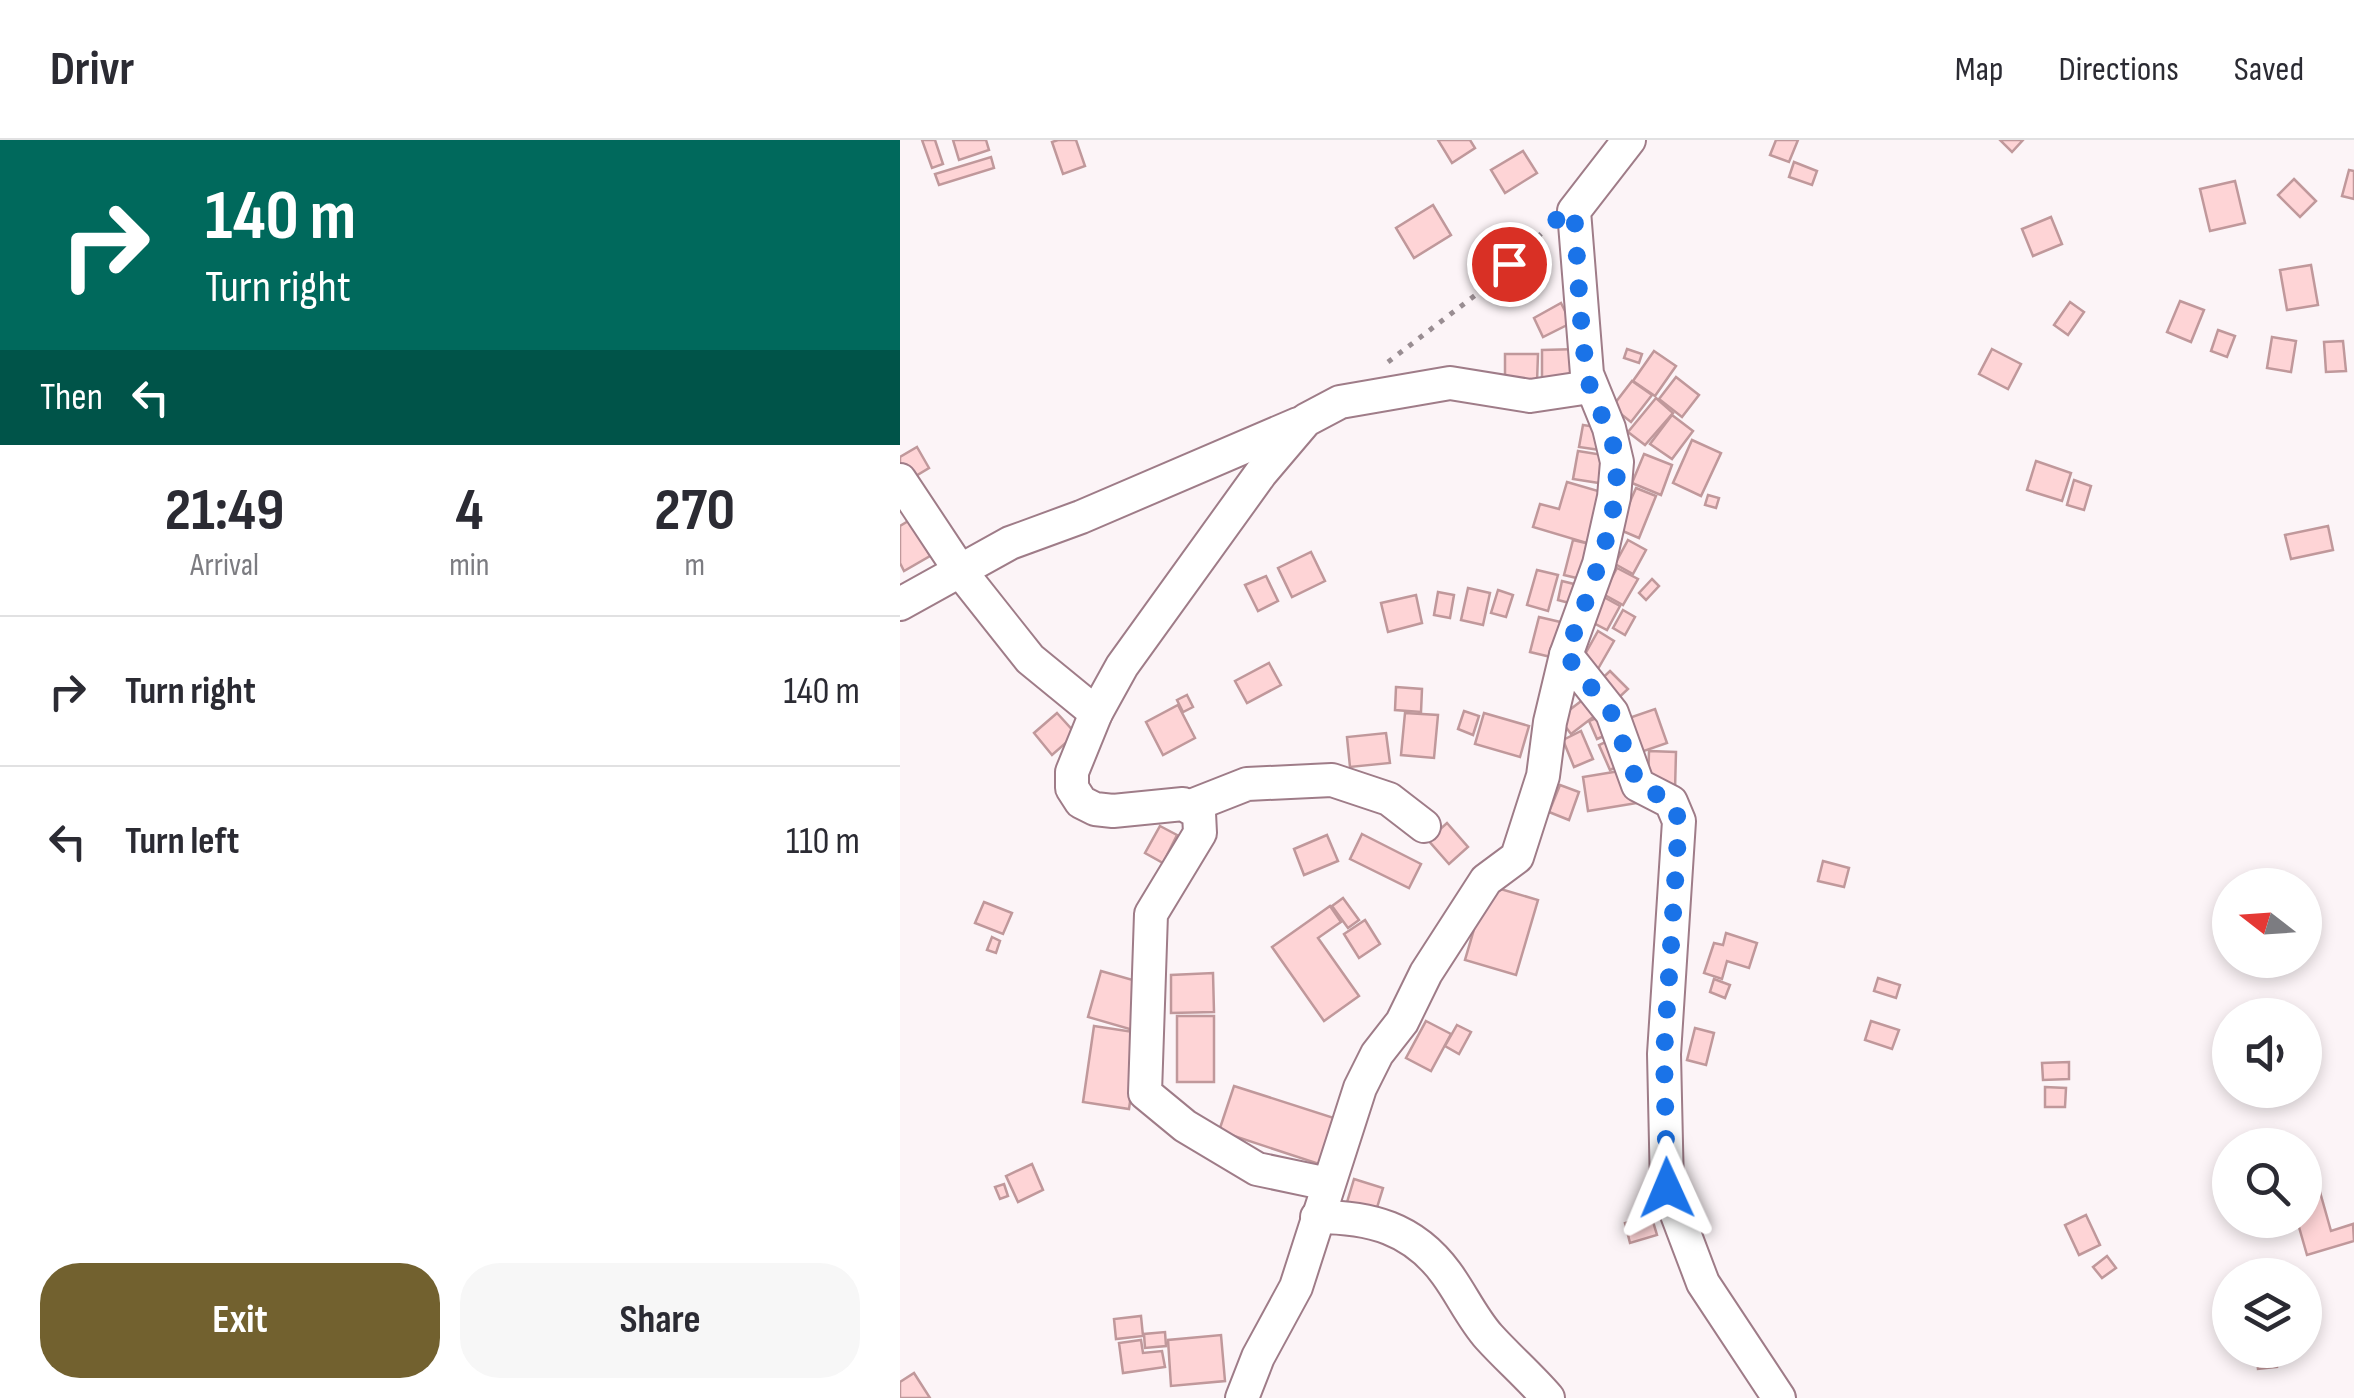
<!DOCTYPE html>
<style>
body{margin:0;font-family:"Sofia Sans Condensed",sans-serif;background:#f7f7f7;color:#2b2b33;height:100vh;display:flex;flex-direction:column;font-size:38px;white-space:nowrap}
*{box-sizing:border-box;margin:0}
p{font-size:32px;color:#7c7c81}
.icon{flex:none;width:55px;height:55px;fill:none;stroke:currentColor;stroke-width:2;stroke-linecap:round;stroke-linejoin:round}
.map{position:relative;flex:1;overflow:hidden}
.sheet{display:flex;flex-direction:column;background:#fff;width:900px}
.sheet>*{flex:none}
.guide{background:#00695c;color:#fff;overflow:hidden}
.needle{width:65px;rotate:287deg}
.buttons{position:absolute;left:1312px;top:728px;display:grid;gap:20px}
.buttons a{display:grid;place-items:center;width:110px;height:110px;border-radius:50%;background:#fff;box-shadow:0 5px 15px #0003;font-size:50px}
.pin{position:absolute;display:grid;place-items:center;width:85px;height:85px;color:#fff;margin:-42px;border:5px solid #fff;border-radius:50%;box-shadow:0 2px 10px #0007}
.me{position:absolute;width:110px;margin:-55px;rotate:359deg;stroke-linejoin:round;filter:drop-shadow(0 0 8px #0008)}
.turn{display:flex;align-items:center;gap:35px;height:210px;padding:0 40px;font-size:45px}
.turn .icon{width:130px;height:130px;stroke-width:2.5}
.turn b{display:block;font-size:70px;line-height:85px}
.then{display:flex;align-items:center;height:95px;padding:0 40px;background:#0003;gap:20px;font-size:38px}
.eta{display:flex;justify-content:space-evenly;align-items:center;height:170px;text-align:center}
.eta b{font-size:60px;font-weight:700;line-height:70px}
.cta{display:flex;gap:20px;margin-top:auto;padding:20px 40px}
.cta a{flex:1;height:115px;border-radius:40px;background:#72612f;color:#fff;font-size:40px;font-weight:700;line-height:115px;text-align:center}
.cta a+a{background:#f7f7f7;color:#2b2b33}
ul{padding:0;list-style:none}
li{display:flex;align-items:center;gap:30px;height:150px;padding:0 40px;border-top:2px solid #e1e1e2}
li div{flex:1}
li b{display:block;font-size:38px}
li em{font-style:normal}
header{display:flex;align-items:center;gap:60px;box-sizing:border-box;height:140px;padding:0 50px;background:#fff;border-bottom:2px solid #e1e1e2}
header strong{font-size:48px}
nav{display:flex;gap:55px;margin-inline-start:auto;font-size:35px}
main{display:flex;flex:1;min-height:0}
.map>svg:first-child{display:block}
.building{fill:#fed4d6;stroke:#c0989b;stroke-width:2.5}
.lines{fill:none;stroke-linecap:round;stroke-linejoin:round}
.minor-casing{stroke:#9f7c88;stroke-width:36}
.path{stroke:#998d92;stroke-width:5;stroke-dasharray:5 8;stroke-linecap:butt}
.minor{stroke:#fff;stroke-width:32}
.route{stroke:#1a73e8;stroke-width:18;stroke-dasharray:0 32.4}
</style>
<header>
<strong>Drivr</strong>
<nav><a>Map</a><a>Directions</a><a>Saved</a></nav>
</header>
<main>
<section class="sheet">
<div class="guide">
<div class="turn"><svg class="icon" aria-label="right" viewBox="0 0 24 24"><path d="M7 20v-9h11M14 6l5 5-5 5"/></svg><div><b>140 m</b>Turn right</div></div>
<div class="then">Then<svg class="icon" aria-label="left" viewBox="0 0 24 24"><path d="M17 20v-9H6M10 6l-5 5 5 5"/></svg></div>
</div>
<div class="eta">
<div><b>21:49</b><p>Arrival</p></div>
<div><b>4</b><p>min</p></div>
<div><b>270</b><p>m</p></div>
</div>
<ul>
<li><svg class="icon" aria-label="right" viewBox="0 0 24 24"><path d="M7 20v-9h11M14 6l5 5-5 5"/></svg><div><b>Turn right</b></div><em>140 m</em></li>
<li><svg class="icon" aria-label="left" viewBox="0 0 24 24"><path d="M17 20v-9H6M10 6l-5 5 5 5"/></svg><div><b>Turn left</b></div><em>110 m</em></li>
</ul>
<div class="cta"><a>Exit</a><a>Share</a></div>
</section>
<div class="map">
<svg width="1454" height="1258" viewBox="0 0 1454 1258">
<rect width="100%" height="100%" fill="#fcf4f7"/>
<g class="building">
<path d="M22 0H35L43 24 32 28Z"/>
<path d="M53 0H86L89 10 59 20Z"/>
<path d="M158 0H176L185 26 163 34 152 2Z"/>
<path d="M538 0H570L575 8 552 23Z"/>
<path d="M876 0H898L889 22 870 15Z"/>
<path d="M1100 0H1123L1112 12Z"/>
<path d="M623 11 637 33 605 53 591 30Z"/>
<path d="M91 17 94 28 39 45 35 34Z"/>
<path d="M894 22 917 31 912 45 889 37Z"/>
<path d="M1449 30 1454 31V59L1442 56Z"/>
<path d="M1394 39 1416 61 1400 77 1378 55Z"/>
<path d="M1335 41 1345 83 1310 91 1300 49Z"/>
<path d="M533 65 551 95 514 118 496 88Z"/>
<path d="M1151 77 1162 104 1133 116 1122 89Z"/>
<path d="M1411 125 1418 165 1387 170 1380 130Z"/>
<path d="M1280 161 1304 170 1291 202 1267 192Z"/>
<path d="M1170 162 1184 172 1168 195 1154 185Z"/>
<path d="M661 163 671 183 643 197 634 178Z"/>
<path d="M1318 190 1335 196 1327 217 1311 211Z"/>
<path d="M1372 197 1396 201 1391 232 1367 228Z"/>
<path d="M1443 201 1446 231 1426 232 1424 202Z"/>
<path d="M679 209 680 242H642V210Z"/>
<path d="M727 209 742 214 739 223 724 218Z"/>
<path d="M1092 209 1121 224 1108 249 1079 234Z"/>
<path d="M754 211 776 226 755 256 733 241Z"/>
<path d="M605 214H638L637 242 605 243Z"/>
<path d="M776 237 799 255 782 277 759 259Z"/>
<path d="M732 241 752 255 731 282 712 267Z"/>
<path d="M756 258 773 273 745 305 728 292Z"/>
<path d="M772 275 793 291 772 319 750 304Z"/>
<path d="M683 285 703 288 700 310 679 307Z"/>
<path d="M792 300 821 313 801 356 773 343Z"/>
<path d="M17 307 29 328 9 340 0 324V317Z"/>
<path d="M678 311 703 315 699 343 673 339Z"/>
<path d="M744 314 772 325 761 355 732 343Z"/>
<path d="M1136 321 1171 333 1162 361 1127 350Z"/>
<path d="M1174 340 1191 346 1184 370 1167 365Z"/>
<path d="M667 342 705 353 690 404 633 387 640 364 659 369Z"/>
<path d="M736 348 756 356 739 398 718 389Z"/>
<path d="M808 355 819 358 816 368 805 365Z"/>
<path d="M10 380 30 416 4 431 0 423V386Z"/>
<path d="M1428 386 1433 410 1391 419 1385 395Z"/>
<path d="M673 400 694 405 685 440 664 435Z"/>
<path d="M728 400 746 410 733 434 715 424Z"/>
<path d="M411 412 425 441 392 457 378 428Z"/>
<path d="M717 428 738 439 723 465 703 454Z"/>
<path d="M637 430 658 435 648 471 627 465Z"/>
<path d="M366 436 378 461 358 471 345 445Z"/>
<path d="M752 439 759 446 746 460 739 453Z"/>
<path d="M662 441 682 446 677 465 658 460Z"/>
<path d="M568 448 590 453 583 485 561 480Z"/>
<path d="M598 450 613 455 606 477 591 473Z"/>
<path d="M538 452 554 455 550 478 534 475Z"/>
<path d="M516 455 522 483 488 492 481 463Z"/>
<path d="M700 455 720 466 707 490 686 479Z"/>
<path d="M723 470 735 477 725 495 713 488Z"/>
<path d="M639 477 669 484 659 519 630 512Z"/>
<path d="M698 491 714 501 695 534 679 525Z"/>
<path d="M369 523 381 545 347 563 335 541Z"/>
<path d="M710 531 728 549 712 564 695 545Z"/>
<path d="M496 547 522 549 521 572 495 570Z"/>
<path d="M287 555 293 567 283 572 277 560Z"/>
<path d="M689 555 701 571 671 594 659 578Z"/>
<path d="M278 565 295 598 263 615 246 582Z"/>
<path d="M755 569 767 603 741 612 729 578Z"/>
<path d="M564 571 579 576 573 595 558 589Z"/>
<path d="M157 573 176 594 152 615 134 593Z"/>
<path d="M505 573 538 575 534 618 501 615Z"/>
<path d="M584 573 629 586 620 617 575 604Z"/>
<path d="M709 573 716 591 697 599 689 581Z"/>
<path d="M681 591 693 619 674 627 663 600Z"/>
<path d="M486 593 490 623 450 627 447 597Z"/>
<path d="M716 597 727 622 710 630 699 605Z"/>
<path d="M749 611 776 612 775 650 748 649Z"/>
<path d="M732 629 737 663 688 671 683 637Z"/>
<path d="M660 645 679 652 669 680 649 672Z"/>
<path d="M547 683 568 707 549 724 528 700Z"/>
<path d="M260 686 277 695 263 723 245 713Z"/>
<path d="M462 694 521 724 509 748 450 719Z"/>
<path d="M427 695 438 721 404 735 394 709Z"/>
<path d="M923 721 949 728 944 747 918 741Z"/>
<path d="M587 745 638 760 616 835 565 820Z"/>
<path d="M443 758 459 780 448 788 432 766Z"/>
<path d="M84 762 112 773 103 794 75 783Z"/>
<path d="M430 766 441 782 418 798 459 856 424 881 372 807Z"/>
<path d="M465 780 480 804 459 818 444 794Z"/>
<path d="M826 793 857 803 849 828 827 821 822 839 804 833 814 803 823 805Z"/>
<path d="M92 797 100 801 96 813 87 810Z"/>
<path d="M201 831 247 844 233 890 188 877Z"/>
<path d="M313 833 314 872 271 873V835Z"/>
<path d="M978 838 1000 845 996 858 974 851Z"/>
<path d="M814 839 830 845 825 858 810 852Z"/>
<rect x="277" y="876" width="37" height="66"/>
<path d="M526 881 551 894 531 931 506 918Z"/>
<path d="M971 881 999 890 992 909 965 900Z"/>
<path d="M557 885 571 892 559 914 545 906Z"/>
<path d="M194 886 240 893 229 969 183 962Z"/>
<path d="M795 888 814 893 806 925 787 920Z"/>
<path d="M1169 922V939L1143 940 1142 923Z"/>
<path d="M334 946 437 979 422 1025 319 991Z"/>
<path d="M1145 947 1166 948 1165 967H1145Z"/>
<path d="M132 1024 143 1050 118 1062 106 1036Z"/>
<path d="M454 1039 483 1048 475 1074 445 1069Z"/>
<path d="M104 1044 108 1056 100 1059 95 1047Z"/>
<path d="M1420 1052 1431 1091 1453 1084 1454 1101 1407 1115 1397 1080H1405V1056Z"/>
<path d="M751 1075 757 1095 730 1103 725 1083Z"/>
<path d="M1186 1075 1200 1105 1179 1115 1165 1085Z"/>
<path d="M1207 1116 1216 1128 1202 1138 1193 1127Z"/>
<path d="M241 1176 243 1196 216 1199 214 1179Z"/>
<path d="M265 1192 266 1206 245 1208 244 1194Z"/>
<path d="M321 1195 325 1241 271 1246 268 1200Z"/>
<path d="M241 1200 243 1213 262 1211 265 1227 223 1233 219 1203Z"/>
<path d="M1376 1216 1377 1227 1358 1229 1357 1219Z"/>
<path d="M14 1233 30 1258H0V1242Z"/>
</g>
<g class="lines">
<g class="minor-casing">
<g id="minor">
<path d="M0 340 61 432 130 519 196 573"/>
<path d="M0 464 110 403 181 377 398 284"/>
<path d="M666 515 712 573 738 645 771 662 779 681 764 914 767 1048 803 1143 879 1258"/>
<path d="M291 666 347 644 432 640 489 659 524 686"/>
<path d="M428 1044 357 1029 285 986 245 953 251 774 300 693 299 673 283 664 213 671 195 669 181 662 172 648V632L196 573 222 526 361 333 406 280 440 262 550 243 630 256 690 247"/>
<path d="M417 1077C470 1077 513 1088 546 1133 561 1153 572 1178 589 1197 608 1218 629 1236 648 1258"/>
<path d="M342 1258 358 1217 396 1147 460 948 477 914 502 882 526 833 586 740 617 717 643 636 650 582 666 515 699 424 714 357 717 322 709 288 687 234 674 71 729 0"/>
</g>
</g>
<path class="path" d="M488 222 586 147 644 91"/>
<use href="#minor" class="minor"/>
</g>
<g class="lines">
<path class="route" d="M609 124 656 80 674 71C678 124 679 180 687 233 691 262 713 288 716 321 722 377 685 461 666 515L712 574 738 645 772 662 779 681 764 914 767 1048"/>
</g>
</svg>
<div class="buttons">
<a><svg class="needle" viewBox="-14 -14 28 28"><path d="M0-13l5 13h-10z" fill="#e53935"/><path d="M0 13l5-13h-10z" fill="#7c7c81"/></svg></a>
<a><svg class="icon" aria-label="sound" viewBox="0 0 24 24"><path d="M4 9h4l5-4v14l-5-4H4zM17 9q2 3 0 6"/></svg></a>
<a><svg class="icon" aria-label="search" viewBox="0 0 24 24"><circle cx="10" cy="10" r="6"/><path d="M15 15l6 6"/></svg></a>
<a><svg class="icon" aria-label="layers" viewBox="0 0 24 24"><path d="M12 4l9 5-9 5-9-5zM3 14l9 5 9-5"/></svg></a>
</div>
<div class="pin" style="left:609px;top:124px;background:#d93025"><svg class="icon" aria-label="arrive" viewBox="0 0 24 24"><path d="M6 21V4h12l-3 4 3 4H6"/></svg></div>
<svg class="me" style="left:767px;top:1048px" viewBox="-20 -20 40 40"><path d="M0-17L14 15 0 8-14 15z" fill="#1a73e8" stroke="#fff" stroke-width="4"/></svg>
</div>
</main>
